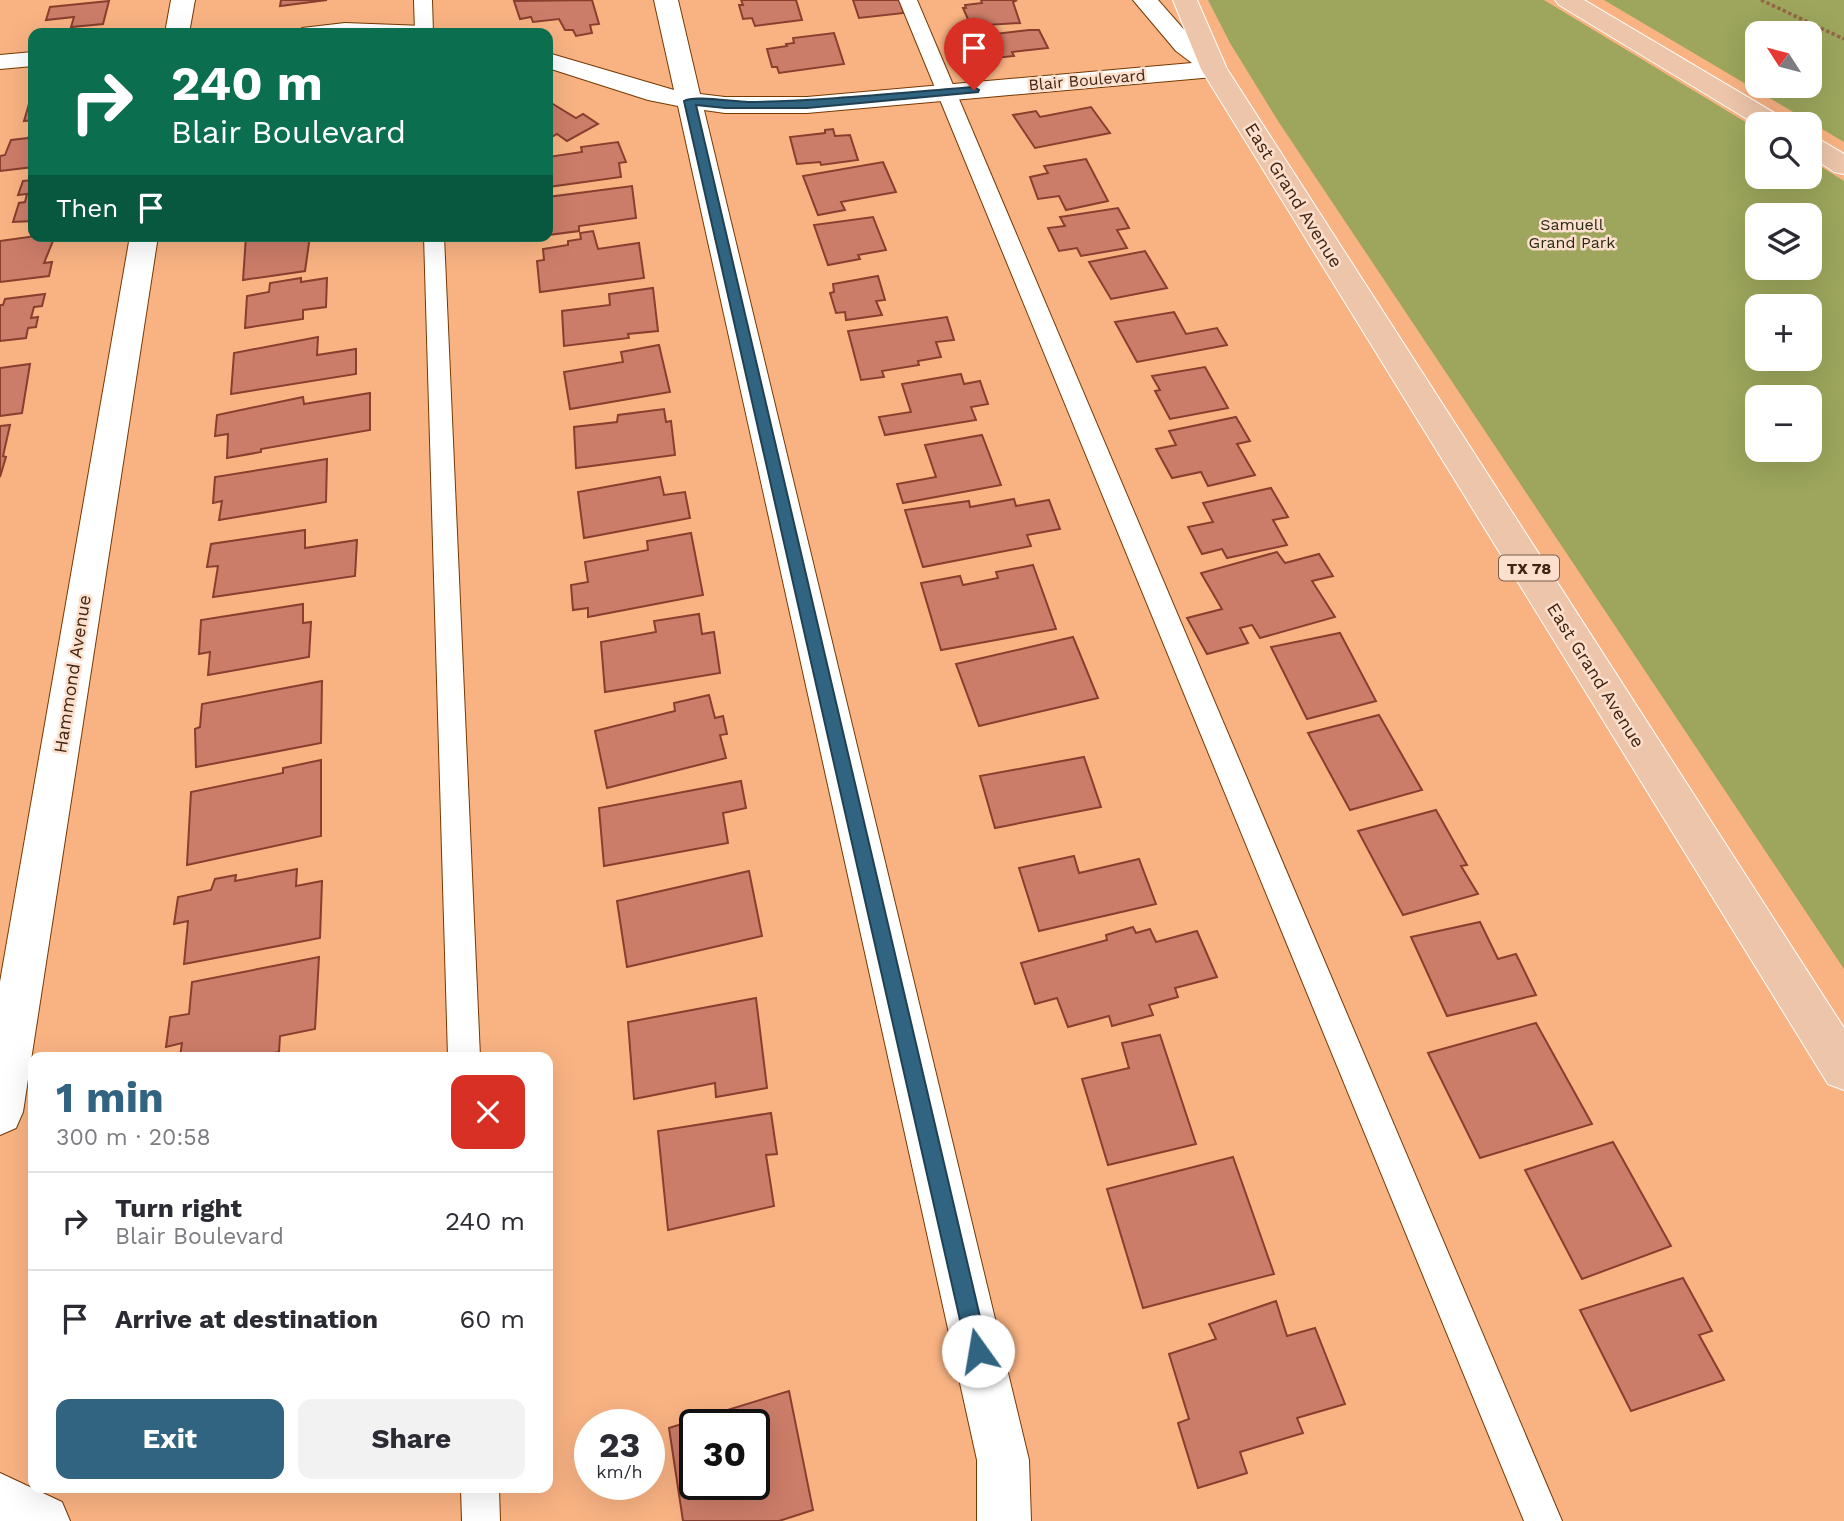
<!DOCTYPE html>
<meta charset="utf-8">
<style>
body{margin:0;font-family:"Work Sans",sans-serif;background:#f2f2f3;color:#2b2b33;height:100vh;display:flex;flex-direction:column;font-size:26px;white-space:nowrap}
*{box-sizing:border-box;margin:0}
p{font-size:23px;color:#7c7c81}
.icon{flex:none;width:38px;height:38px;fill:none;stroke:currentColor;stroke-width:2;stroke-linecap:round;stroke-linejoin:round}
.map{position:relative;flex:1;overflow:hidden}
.drawer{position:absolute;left:28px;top:1052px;width:525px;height:441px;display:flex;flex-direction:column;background:#fff;border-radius:14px;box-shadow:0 7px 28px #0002}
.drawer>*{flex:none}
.hud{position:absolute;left:28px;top:28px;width:525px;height:214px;border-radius:14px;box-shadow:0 7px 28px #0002;background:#0b6e4f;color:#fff;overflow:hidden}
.needle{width:46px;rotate:306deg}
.buttons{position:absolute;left:1745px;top:21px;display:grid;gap:14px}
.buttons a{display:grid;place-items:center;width:77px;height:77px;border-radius:14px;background:#fff;box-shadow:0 7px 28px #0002;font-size:35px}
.speed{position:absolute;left:574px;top:1409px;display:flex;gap:14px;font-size:35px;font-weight:700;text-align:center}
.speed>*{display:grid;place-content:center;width:91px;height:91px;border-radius:50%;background:#fff;box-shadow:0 7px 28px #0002;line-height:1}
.speed small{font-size:18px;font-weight:400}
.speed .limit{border:4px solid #111;border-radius:10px;background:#fff;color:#111}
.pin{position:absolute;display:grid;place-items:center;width:60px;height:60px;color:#fff;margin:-72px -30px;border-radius:50% 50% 50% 0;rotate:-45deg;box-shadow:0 0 7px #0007}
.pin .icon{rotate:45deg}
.me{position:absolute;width:77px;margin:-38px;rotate:347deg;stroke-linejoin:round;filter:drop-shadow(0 0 5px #0008)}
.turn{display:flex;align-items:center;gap:24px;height:147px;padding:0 28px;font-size:32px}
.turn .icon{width:91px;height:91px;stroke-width:2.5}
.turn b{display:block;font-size:49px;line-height:60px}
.then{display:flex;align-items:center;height:66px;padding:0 28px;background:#0003;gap:14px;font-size:26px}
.round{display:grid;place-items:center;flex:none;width:74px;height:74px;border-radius:14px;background:#f2f2f3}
.head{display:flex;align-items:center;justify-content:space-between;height:119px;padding:0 28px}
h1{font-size:42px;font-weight:700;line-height:52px;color:#306480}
.primary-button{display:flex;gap:14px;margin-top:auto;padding:14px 28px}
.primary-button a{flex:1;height:80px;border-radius:14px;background:#306480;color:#fff;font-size:28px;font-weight:700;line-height:80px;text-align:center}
.primary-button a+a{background:#f2f2f3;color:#2b2b33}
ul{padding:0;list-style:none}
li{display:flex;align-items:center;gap:21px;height:98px;padding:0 28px;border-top:2px solid #e1e1e2}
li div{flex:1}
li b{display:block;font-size:26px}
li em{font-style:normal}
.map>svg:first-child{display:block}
.green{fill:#9da65c;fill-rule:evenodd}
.building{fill:#cc7d69;stroke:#883f2e;stroke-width:2;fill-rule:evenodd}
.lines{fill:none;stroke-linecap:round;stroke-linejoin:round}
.service-casing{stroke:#763900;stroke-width:2}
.minor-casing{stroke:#763900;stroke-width:2}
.primary-casing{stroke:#fff;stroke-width:2}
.path{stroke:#966646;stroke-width:3.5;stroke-dasharray:3.5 2.5;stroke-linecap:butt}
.service{fill:#fff;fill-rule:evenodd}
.minor{fill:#fff;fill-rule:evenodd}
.primary{fill:#ecc5aa;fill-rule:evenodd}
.route{fill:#306480;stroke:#1f4153;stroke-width:2}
.labels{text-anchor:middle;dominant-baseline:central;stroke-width:5;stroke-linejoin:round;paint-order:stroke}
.far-street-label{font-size:16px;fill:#412512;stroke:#fcdfcc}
.far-park-label{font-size:16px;fill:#292b16;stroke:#fcdfcc}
.shield{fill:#fcdfcc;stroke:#795d4a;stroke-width:2}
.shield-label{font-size:16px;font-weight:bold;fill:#412512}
.street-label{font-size:18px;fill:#412512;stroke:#fcdfcc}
</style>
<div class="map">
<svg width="1844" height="1521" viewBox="0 0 1844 1521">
<rect width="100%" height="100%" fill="#f9b383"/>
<g class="green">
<path d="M1208 0H1544L1757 129V177H1810V160L1844 181V969L1278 121 1230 43ZM1757 215H1810V268H1757ZM1757 306H1810V359H1757ZM1757 397H1810V450H1757Z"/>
<path d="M1604 0H1844V142ZM1757 33H1810V86H1757Z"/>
</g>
<g class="building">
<path d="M281 0H327L280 6Z"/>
<path d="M592 0 599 24 590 25 592 33 576 36 573 30H565L559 19 533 22 531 17 520 19 514 1Z"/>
<path d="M741 0H796L802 20 755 26 752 18 743 19 739 5H743Z"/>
<path d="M853 0H899L904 13 859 18Z"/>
<path d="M981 0H1017L1013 2 1020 23 971 26 963 8H966L965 5 982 3Z"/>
<path d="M109 1 103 24 71 27 74 17 46 20 50 7Z"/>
<path d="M1029 30H1039L1048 48 1012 52 1014 56 995 58 986 35Z"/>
<path d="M834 33 844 64 779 73 777 67H772L767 49 787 46 786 44 794 43 793 38Z"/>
<path d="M33 96V120L24 121 31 97Z"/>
<path d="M548 101 576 118 583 114 598 124 567 141 557 134 548 139Z"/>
<path d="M1091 107 1110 133 1035 148 1013 115 1036 111 1040 117Z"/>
<path d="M833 129 835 136 850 135 858 160 821 165 820 162 797 164 790 137 825 133V130Z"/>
<path d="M33 133V167L0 171V156L5 155 11 140 28 138 30 134Z"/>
<path d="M618 142 626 162 619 163 621 177 548 187V157L582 152 581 147Z"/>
<path d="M1086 159 1108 201 1066 210 1059 196 1038 199 1030 177 1048 173 1044 166Z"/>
<path d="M883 162 896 192 841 202 845 210 818 215 803 176Z"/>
<path d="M33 180V221L13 222 19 203 25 202 27 194 18 195 23 181Z"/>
<path d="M632 186 636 218 579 226V231L548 235V197Z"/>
<path d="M1118 208 1129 228 1117 230 1127 248 1081 256 1077 248 1059 251 1048 228 1065 226 1060 217Z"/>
<path d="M873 217 886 250 858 255 860 259 828 265 814 225Z"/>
<path d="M593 231 598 249 639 243 644 278 540 292 537 261 544 260 543 249 568 245V241L581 239 580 233Z"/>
<path d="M36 236H55L44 263 52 262 49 276 0 282V241Z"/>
<path d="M246 236H310L305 271 243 280Z"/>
<path d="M1145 251 1167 288 1111 299 1089 262Z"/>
<path d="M878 276 885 300 876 301 882 315 846 320 845 312 836 313 830 293 834 292 833 284Z"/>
<path d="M301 278V282L327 278 326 307 303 310V319L245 328 247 296 269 292 270 283Z"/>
<path d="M653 288 658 331 628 334 629 338 564 346 562 311 610 305 609 294Z"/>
<path d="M45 294 42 306 34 307 31 318 38 317 36 327 28 328 26 338 0 341V305H3L5 299Z"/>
<path d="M1174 312 1186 334 1217 328 1227 345 1137 362 1115 322Z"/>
<path d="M947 317 954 340 936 342 941 357 918 361 919 365 882 371 884 377 861 380 848 331Z"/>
<path d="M318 337 317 355 356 349V374L231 394 234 353Z"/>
<path d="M659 345 670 392 570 409 564 372 623 362 621 352Z"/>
<path d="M30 364 22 413 0 416V368Z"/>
<path d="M1205 367 1228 408 1170 419 1155 391 1160 390 1152 376Z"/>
<path d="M961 374 964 384 980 381 988 404 971 407 976 420 885 435 879 417 911 412 902 384Z"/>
<path d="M370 393V430L261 449V452L227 458 228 434 215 436 217 415 303 397 304 404Z"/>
<path d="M664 409 666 422 671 421 675 455 576 468 574 427 617 422 618 415Z"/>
<path d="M1236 417 1250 441 1237 444 1255 475 1208 486 1201 472 1172 478 1156 449 1176 445 1169 431Z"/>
<path d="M10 425 3 456 6 457 0 477V426Z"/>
<path d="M982 435 1001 485 903 503 897 484 936 477 925 445Z"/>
<path d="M327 459 326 502 219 520 222 501 213 503 215 477Z"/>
<path d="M660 477 664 495 685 492 690 518 584 538 578 492Z"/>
<path d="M1271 488 1288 517 1273 520 1287 545 1227 558 1222 549 1202 554 1188 527 1213 522 1203 503Z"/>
<path d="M1014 499 1016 506 1049 500 1060 529 1027 535 1031 546 923 567 905 510 969 501 970 507Z"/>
<path d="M305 530V548L357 540 355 576 213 597 218 566 207 567 211 544Z"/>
<path d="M691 533 703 595 588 617V608L573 610 571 585 588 582 585 562 648 550 647 541Z"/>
<path d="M1277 552 1285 563 1319 554 1333 576 1312 581 1335 617 1260 638 1252 625 1240 628 1248 643 1207 654 1187 618 1222 609 1201 573Z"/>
<path d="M1033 565 1056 629 941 650 921 583 960 576 963 585 998 578 996 572Z"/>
<path d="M303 604V623L311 622 309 657 208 675 210 652 199 654 201 620Z"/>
<path d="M699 614 702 634 714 632 720 673 605 692 601 642 656 632 654 621Z"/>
<path d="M1340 633 1376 701 1307 719 1271 647Z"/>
<path d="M1073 637 1098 698 979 726 956 664Z"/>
<path d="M322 681 321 743 196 767 195 729 200 727 202 704Z"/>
<path d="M709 695 715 718 723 716 727 734 720 735 726 758 607 788 595 731 675 711 674 703Z"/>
<path d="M1379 715 1422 790 1350 810 1308 733Z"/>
<path d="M1084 757 1101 807 995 828 980 776Z"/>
<path d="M321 760V836L187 865 191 792 283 773V768Z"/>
<path d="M741 781 746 808 723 813 728 843 604 866 599 808Z"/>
<path d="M1436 810 1467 865 1461 866 1478 894 1403 915 1358 831Z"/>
<path d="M1074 856 1079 873 1139 859 1156 904 1039 931 1019 868Z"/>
<path d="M297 869 296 886 322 881 320 938 184 964 188 921 174 924 178 897 211 890 215 879 236 875 235 881Z"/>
<path d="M749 871 762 936 627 967 617 901Z"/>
<path d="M1480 922 1498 959 1516 954 1536 995 1447 1016 1411 937Z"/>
<path d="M1133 927 1136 933 1150 929 1156 942 1197 931 1217 977 1175 988 1178 997 1149 1005 1153 1015 1112 1026 1109 1016 1068 1027 1057 998 1035 1004 1021 963 1107 940 1106 935Z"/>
<path d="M319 957 315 1029 280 1036 279 1052 252 1057H180L182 1043 166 1047 170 1017 189 1014 192 982Z"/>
<path d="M756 998 767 1088 716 1097 715 1083 634 1099 628 1022Z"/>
<path d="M1536 1023 1592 1124 1480 1158 1428 1053Z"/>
<path d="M1160 1035 1196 1144 1108 1165 1082 1079 1129 1068 1122 1043Z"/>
<path d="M771 1113 777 1154 766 1155 774 1206 668 1230 658 1131Z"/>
<path d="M1613 1142 1671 1246 1582 1279 1525 1170Z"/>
<path d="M1233 1157 1274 1274 1143 1308 1107 1189Z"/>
<path d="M1683 1278 1712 1331 1699 1335 1724 1380 1631 1411 1580 1310Z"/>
<path d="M1276 1301 1287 1336 1315 1328 1345 1404 1297 1418 1303 1433 1240 1452 1247 1473 1198 1488 1178 1423 1189 1419 1169 1354 1216 1339 1209 1324Z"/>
<path d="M789 1391 813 1510 779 1521H683L669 1428ZM695 1424H754V1484H695Z"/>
</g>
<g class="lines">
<g class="service-casing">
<g id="service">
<path d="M414 0H432L433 33H415Z"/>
<path d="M899 0H917L1562 1521H1524Z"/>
<path d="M424 236H444L480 1057H448Z"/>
<path d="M461 1488H499L500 1521H462Z"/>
</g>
</g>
<g class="minor-casing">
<g id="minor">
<path d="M171 0H195L189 33H165Z"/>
<path d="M654 0H678L700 94 725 97H807L1192 63 1176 51 1133 0H1158L1194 41 1227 69 1223 74 1214 77 807 113H725L704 110 1029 1460 1031 1521H977V1460L678 106 648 100 548 68V53L674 90Z"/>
<path d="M345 23 424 26 433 28 436 33H299L302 28Z"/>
<path d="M33 52V66L0 69V55Z"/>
<path d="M130 236H158L23 1112 16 1128 0 1135V982Z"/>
<path d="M0 1473 62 1502 70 1521H0Z"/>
</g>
</g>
<g class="primary-casing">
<g id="primary">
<path d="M1173 0H1197L1227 69 1844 1028V1090L1828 1084 1201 69Z"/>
<path d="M1555 0H1584L1783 118 1787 124 1757 125 1559 5Z"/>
<path d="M1810 137 1819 139 1844 154V174L1834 172 1810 156Z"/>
</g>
</g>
<path class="path" d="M1761 0 1844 39"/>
<use href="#service" class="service"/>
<use href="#minor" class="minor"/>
<use href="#primary" class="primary"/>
</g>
<path class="route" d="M974 87 979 90 978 92 807 108H725L696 105 988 1351 985 1358 978 1361 970 1358 967 1351 684 101C693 95 734 102 748 102 823 101 898 93 974 87Z"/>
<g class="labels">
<g class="far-street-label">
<text transform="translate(1087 80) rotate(-5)">Blair Boulevard</text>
</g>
<g class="far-park-label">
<text x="1572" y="224">Samuell<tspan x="1572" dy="18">Grand Park</tspan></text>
</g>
<rect class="shield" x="1499" y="555.5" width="60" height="25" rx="5"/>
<g class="shield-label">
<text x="1529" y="568">TX 78</text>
</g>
<g class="street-label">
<text transform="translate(1294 195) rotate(58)">East Grand Avenue</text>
<text transform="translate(72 674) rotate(-81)">Hammond Avenue</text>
<text transform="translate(1596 675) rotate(58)">East Grand Avenue</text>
</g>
</g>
</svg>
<div class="buttons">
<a><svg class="needle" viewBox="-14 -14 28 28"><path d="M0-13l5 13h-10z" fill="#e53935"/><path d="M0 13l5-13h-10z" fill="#7c7c81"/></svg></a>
<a><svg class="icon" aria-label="search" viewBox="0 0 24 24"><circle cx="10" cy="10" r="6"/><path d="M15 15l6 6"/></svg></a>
<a><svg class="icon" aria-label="layers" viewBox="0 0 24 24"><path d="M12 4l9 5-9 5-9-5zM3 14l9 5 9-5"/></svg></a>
<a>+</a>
<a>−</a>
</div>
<div class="speed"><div>23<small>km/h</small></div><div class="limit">30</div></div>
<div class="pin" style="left:974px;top:90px;background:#d93025"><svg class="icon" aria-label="arrive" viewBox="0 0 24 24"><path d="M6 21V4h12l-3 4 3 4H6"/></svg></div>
<svg class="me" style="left:978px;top:1351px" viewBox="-20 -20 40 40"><circle r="19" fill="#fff"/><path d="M0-13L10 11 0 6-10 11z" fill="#306480"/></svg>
<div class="hud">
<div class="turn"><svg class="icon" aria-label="right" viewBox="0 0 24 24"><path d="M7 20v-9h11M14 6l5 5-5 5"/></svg><div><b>240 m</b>Blair Boulevard</div></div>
<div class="then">Then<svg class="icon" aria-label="arrive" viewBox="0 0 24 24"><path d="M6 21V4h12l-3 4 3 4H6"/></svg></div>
</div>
<section class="drawer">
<div class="head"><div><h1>1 min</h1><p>300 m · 20:58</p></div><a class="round" style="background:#d93025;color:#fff"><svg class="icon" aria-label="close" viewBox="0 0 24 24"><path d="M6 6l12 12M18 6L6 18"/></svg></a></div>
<ul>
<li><svg class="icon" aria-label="right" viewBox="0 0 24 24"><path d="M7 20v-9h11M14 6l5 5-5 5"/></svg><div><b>Turn right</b><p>Blair Boulevard</p></div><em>240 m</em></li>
<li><svg class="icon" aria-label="arrive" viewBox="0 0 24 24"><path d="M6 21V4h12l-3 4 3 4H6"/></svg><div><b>Arrive at destination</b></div><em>60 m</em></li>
</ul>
<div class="primary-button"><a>Exit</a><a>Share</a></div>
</section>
</div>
